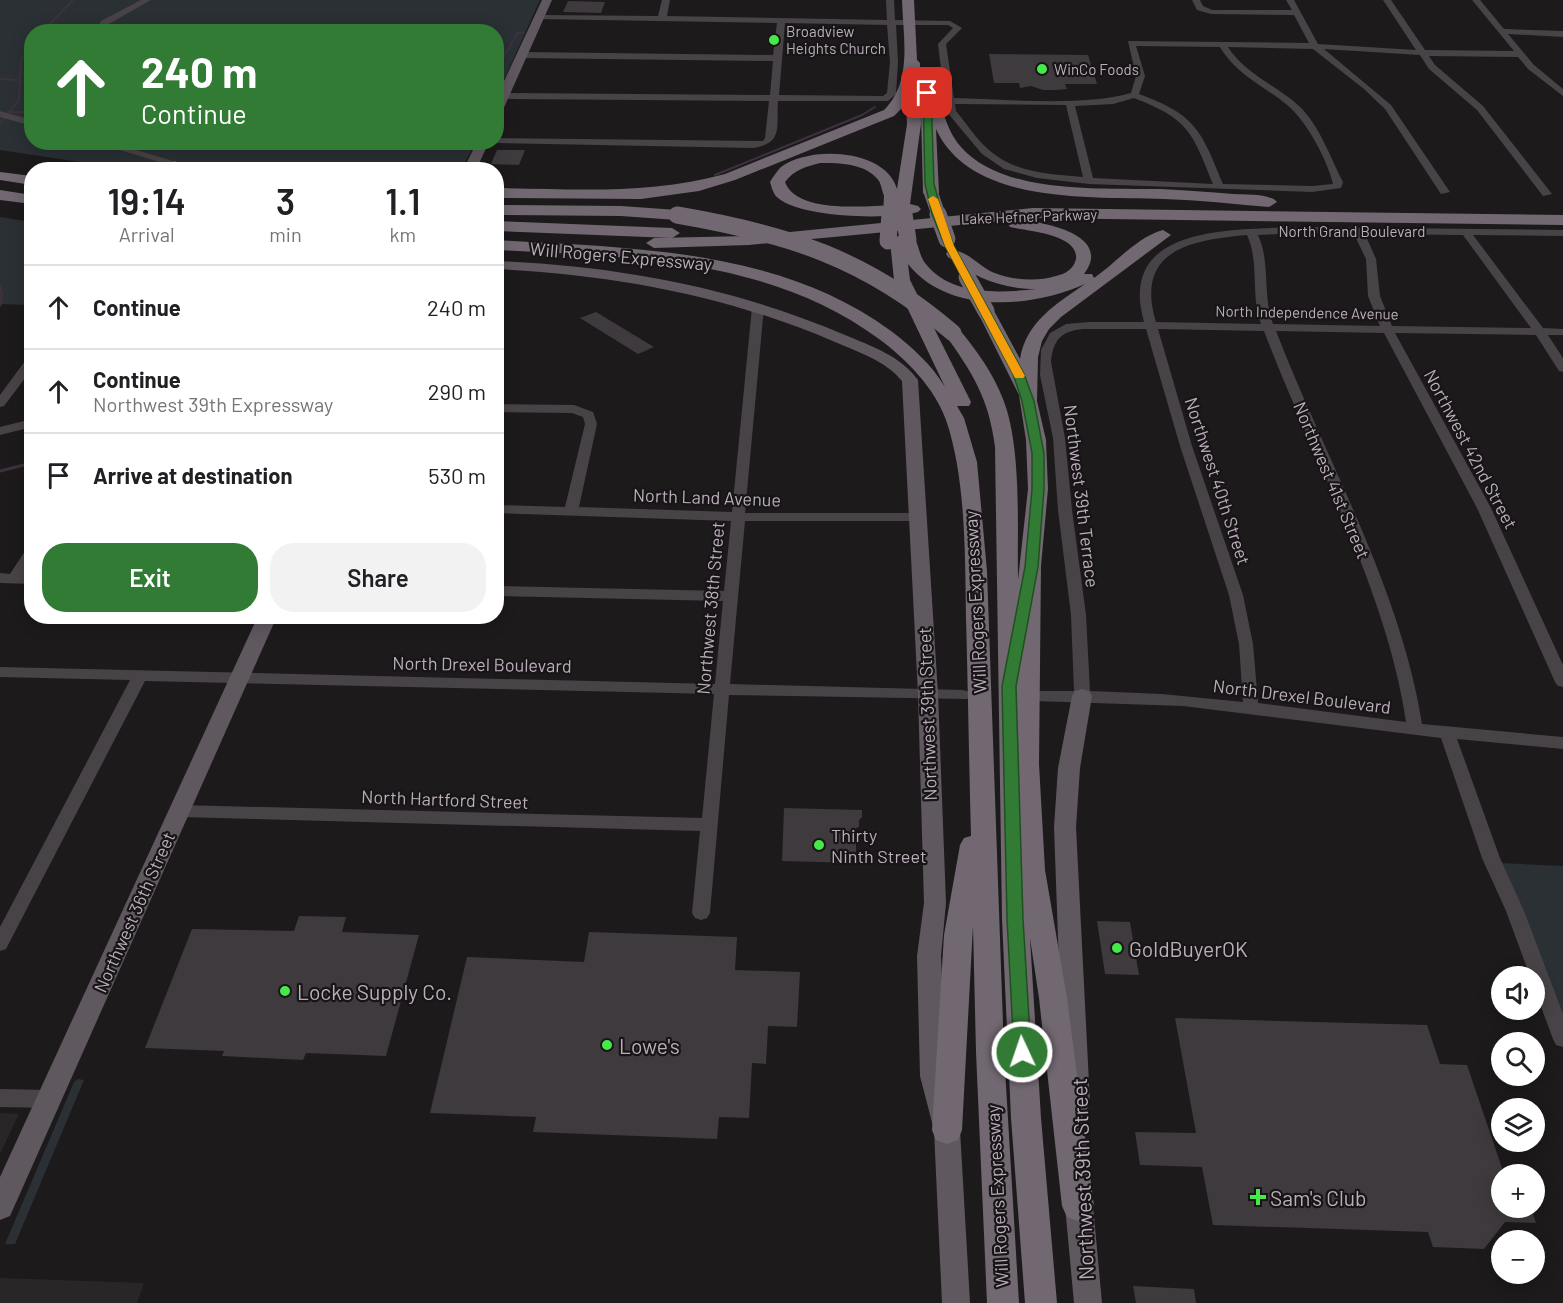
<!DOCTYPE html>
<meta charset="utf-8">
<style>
body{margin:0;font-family:Barlow,sans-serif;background:#f2f2f2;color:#202124;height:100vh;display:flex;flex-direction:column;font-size:22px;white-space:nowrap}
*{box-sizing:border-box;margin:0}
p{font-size:20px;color:#757577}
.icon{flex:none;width:33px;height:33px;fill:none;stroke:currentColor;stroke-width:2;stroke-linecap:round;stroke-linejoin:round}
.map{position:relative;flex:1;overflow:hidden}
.panel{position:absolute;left:24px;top:162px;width:480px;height:462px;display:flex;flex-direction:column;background:#fff;border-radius:24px;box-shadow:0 3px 15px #0003}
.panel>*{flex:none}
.hud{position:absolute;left:24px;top:24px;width:480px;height:126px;border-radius:24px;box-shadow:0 3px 15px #0003;background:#317b34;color:#fff;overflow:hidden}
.controls{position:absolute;left:1491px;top:966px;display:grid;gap:12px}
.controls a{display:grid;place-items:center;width:54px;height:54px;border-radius:50%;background:#fff;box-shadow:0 3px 15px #0003;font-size:30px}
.pin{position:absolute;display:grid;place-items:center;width:51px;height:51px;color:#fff;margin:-26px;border-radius:12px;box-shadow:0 3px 9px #0006}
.me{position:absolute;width:66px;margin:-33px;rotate:357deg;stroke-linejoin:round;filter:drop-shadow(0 0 4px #0008)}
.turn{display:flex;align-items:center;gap:21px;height:126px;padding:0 18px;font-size:27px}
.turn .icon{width:78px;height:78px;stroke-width:2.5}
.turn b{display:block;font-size:42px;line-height:51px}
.eta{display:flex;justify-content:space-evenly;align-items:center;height:102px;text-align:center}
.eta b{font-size:36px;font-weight:600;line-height:42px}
.button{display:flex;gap:12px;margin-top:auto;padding:12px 18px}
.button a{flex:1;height:69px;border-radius:24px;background:#317b34;color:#fff;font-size:24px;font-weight:600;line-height:69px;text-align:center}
.button a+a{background:#f2f2f2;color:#202124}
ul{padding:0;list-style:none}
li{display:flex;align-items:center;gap:18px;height:84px;padding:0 18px;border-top:2px solid #e0e0e0}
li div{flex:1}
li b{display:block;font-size:22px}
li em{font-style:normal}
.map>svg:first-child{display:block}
.built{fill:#292628}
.green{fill:#2a3034}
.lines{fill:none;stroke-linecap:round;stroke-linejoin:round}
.stream-far1{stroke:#3d3140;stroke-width:2}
.stream{stroke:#3d3140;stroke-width:3}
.building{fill:#3e3a3d}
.minor{fill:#484347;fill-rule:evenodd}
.major{fill:#60585f;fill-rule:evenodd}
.highway{fill:#726871;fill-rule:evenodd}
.highway-bridge-far1{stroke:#726871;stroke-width:14}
.highway-bridge{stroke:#726871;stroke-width:17}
.route{fill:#317b34;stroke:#205022;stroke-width:1.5}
.slow{fill:#f59e0b}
.poi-dot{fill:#45ea48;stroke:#181517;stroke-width:2}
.labels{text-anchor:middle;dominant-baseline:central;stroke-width:4.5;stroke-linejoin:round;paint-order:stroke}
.far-poi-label{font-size:15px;fill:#bbaebb;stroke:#181517;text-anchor:start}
.far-street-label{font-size:15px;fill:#bbaebb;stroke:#181517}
.street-label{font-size:18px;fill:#bbaebb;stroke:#181517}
.poi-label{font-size:18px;fill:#bbaebb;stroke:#181517;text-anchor:start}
.near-poi-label{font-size:21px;fill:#bbaebb;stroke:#181517;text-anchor:start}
.near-street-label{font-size:21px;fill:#bbaebb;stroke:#181517}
</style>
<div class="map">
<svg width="1563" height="1303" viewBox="0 0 1563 1303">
<rect width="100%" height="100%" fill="#1d1a1c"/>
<g class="built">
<path d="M0 1113 19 1114 0 1154Z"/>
<path d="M0 1278 144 1283 137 1303H0Z"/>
</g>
<g class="green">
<path d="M0 0H540L497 95 496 32H32V142L475 143 462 169H126L0 150Z"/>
<path d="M0 217 31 222V305L0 304Z"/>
<path d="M1500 863 1563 866V1025Z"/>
<path d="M78 1079 84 1080 15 1244H5L74 1082Z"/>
</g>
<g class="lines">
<g class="stream-far1">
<path d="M42 32 73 0"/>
<path d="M496 60 507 52 517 33H523"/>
<path d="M0 79 18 80"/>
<path d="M11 112H32"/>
<path d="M0 123 19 100 21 60 32 42"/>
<path d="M715 175 862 115 875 107"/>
</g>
<g class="stream">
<path d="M0 286 2 295 0 305"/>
<path d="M0 471 32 463"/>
</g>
</g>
<g class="building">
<path d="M568 1 605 2 601 13 563 12Z"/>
<path d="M989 54 1088 55 1097 84H1065L1067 89 1056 90H1043L1031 86 1020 88 1019 83H994Z"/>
<path d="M497 150H525L519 165 491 164Z"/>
<path d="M596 312 654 347 638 354 580 318Z"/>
<path d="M784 808 862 810V817L859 820V827L856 828V863L782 861Z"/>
<path d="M299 916 346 917 342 932 419 935 386 1056 306 1053 303 1060 222 1056 224 1051 145 1048 192 929 294 931Z"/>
<path d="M1097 921 1130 922 1139 975 1105 974Z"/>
<path d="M589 932 737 937 735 970 800 972 797 1027 768 1026 766 1064 752 1063 749 1118 719 1117 717 1139 533 1132 536 1117 430 1113 467 957 584 962Z"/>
<path d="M1175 1018 1427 1025 1440 1064 1467 1065 1504 1174H1502V1208H1531L1536 1223 1505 1222 1484 1249 1433 1247 1428 1232 1213 1225 1202 1167 1140 1165 1135 1132 1196 1133Z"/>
<path d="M1133 1286 1194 1289 1196 1303H1136Z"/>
</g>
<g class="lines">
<g class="minor">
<path d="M141 0H151L107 25 103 32H95L101 21Z"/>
<path d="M662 0H670L667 16 887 20 886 0H894L895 20 950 21 962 28 946 44 954 98C1007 99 1081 107 1131 93L1136 76 1128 41 1309 43 1294 15 1211 14 1197 10 1192 0H1200L1203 6 1212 10H1292L1286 0H1294L1318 44 1416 50 1383 0H1391L1425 50 1514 51 1472 0H1480L1504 29 1563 31V37L1508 34 1534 65 1563 89V96L1528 69 1518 57 1429 56 1435 65 1483 106 1552 194 1543 196 1477 110 1429 69 1420 55 1324 49 1391 105 1450 192 1441 194 1385 109 1364 89 1313 49 1228 47C1245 74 1276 85 1299 106 1320 126 1330 157 1343 182L1341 188 1312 192 1089 184 1037 178 1004 169 982 154 946 111 938 44 953 28 948 25H896L898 62 896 94 888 101H778C776 127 784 143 753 148L493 143 496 142V138L763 141 765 138 769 101 504 99 499 96 504 93 770 95 773 61 523 58 519 55 523 52 773 55 777 23 539 19 535 17 539 15 658 16ZM785 23 887 25 890 62 887 93 883 96 779 95ZM1136 46 1220 47C1236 74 1262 85 1286 104 1306 120 1327 159 1333 184L1312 186 1223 184C1201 130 1196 115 1139 94L1145 76ZM1134 98C1188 119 1192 131 1213 184L1093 178 1075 106 1113 104ZM955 104 1066 105 1083 177C1050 174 1015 173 989 150 977 140 966 123 956 111Z"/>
<path d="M0 111 32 120V126L0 117Z"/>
<path d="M94 142H110L203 170H185Z"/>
<path d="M1297 227 1563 230V236L1473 235 1543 328 1563 329V335H1548L1563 358V372L1559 371 1536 335 1395 333 1491 508 1563 665V687L1558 686 1555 682 1477 508 1384 333 1276 331C1325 458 1401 589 1422 724L1563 737V749L1457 739 1500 858 1524 911 1563 1014V1047L1556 1045 1553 1039 1534 988V976H1530L1506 911 1482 858 1441 738 1183 706 1035 701 1030 700 1027 696 1030 692 1035 691H1074L1071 615 1058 510 1053 438 1040 375 1041 350 1050 333 1066 324 1089 322H1144C1116 224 1234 230 1297 227ZM1297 233 1354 234 1366 259 1368 296 1380 326 1273 324C1262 295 1271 263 1258 235ZM1365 234 1463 235 1531 328 1392 326 1380 296 1376 259ZM1247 235C1260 263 1250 295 1261 324L1156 322C1134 250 1191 240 1247 235ZM1083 329H1146L1180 446 1229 595 1239 644 1243 702 1162 694 1090 691 1086 615 1072 510 1065 438 1051 362C1053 340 1061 331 1083 329ZM1158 329 1264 331C1311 456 1387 590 1406 722L1258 703 1253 644 1243 595 1192 446Z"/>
<path d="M758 304 764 307 745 513H917L924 517 917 521H745L730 684 962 690 967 691 970 695 967 699 729 695 710 913 707 918 701 920 695 918 692 913 700 831 180 817 174 815 172 811 174 807 180 805 702 818 714 694 145 681 6 949 0 951V927L130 680 0 677V667L715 684 723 601 496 596V586L724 591 731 521 496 513V505L565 507 585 424 583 417 572 413 496 412V404L574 405 593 412 597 424 579 507 732 512 752 307Z"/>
<path d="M28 357H32V369L4 406 0 407V395Z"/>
<path d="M32 419V427L0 435V427Z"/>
<path d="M32 547V563L24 574H32V584L0 583V573L10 574 27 548Z"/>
<path d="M0 1089 49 1090 56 1093 59 1099 56 1105 49 1108 0 1107Z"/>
</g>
<g class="major">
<path d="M542 0H552L502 112 496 115V98Z"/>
<path d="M477 142H489L476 170H463Z"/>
<path d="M496 261C617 266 733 287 845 335 871 346 901 356 918 380L938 694 946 903 941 956 946 1076 960 1130 970 1303H942L934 1130 920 1076 917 956 924 903 918 694 902 381C886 361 858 352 835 342 726 295 614 275 496 269Z"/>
<path d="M258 616H277L10 1216 0 1220V1177Z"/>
<path d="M1082 689 1089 691 1092 696 1080 768 1076 827 1090 1103 1086 1111 1077 1115 1068 1111 1064 1103 1054 827 1058 768 1072 696 1075 691Z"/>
<path d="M1078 1182 1088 1186 1092 1195 1102 1303H1074L1064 1195 1068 1186Z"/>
</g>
<g class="highway">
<path d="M902 0H914L917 60 920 63 921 124 910 204 918 206 921 209 918 212C889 220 801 218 778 198 773 194 772 188 770 182 773 177 777 171 781 167 810 145 886 149 897 189L907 124 906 104 894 116 735 180 699 191 641 199 496 198V188C573 189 650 195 725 174L884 110C913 81 903 37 902 0ZM820 163C839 163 866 163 879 181 882 186 882 194 886 199L895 200 894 205C865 206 797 214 785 182 794 170 805 167 820 163Z"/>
<path d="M927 76 934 80C941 102 945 129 961 147 1003 195 1102 188 1160 189 1185 190 1209 192 1233 194 1245 195 1269 193 1277 202L1269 207C1234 204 1199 200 1164 199 1093 196 971 206 936 129L939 193 931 198 926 196 923 193 921 114 929 110 920 80Z"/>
<path d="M175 161 189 170H172L168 165Z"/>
<path d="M0 172 32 176V185L0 180Z"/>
<path d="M0 190 32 195V204L0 200Z"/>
<path d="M496 205 621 206 677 210 685 215 677 220 621 216 496 215Z"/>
<path d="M1033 208 1563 215V225L1033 218 749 245 654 248 646 243 654 238 749 236Z"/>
<path d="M1016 219C1042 222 1114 234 1084 274H1092L1094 278C1116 263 1137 237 1163 230L1171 235 1061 317 1049 329 1042 341 1038 357 1037 401 1046 440 1048 489 1041 566 1039 764 1045 870 1067 998 1094 1206 1089 1217 1078 1221 1067 1217 1062 1206 1039 998 1030 938 1041 1118 1057 1303H1025L1011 1118 1002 919 995 447C989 398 972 372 944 333L947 329H959C977 351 993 373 1003 399 1022 447 1017 527 1018 580L1028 489 1026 440 1019 395 977 311 980 307H992L1020 359C1026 322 1056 304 1085 284 1032 308 948 315 908 264L910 280 971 402 969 406H957L964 418 977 462 987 571 1004 1052 1019 1303H987L976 1052 973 926 962 1130 958 1140 947 1144 936 1140 932 1130 944 935 960 845 964 838 971 836C969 763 968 690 966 618 965 556 966 478 946 420 934 387 906 359 879 339 769 257 627 257 496 250V240C631 248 778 248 891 331 911 346 932 365 945 387L894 280 890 241 898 236 914 237C919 245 919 255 925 263 950 296 999 293 1036 289 1002 289 975 278 948 257L946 254 948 251C964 247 979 266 992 272 1011 280 1037 282 1056 276 1065 274 1074 269 1076 259 1079 234 1027 231 1010 227L1008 224 1010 221Z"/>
<path d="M496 221 672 228 680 233 672 238 496 231Z"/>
</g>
<g class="highway-bridge-far1">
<path d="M931 193 939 216"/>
<path d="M902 205 904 216"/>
<path d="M677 215 680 216"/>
<path d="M890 216 891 196"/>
</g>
<g class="highway-bridge">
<path d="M904 214 908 240"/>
<path d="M938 214 947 239"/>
<path d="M677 215C788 234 866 258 953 333"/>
<path d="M888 241 890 214"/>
<path d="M967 277 986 311"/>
</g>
</g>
<path class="route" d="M927 90 931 93 934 184 942 214 954 246 1024 374 1034 401 1044 453V489L1038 567 1016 686 1023 919 1031 1052 1029 1057 1022 1060 1016 1057 1014 1052 1007 919 1002 686 1025 567 1032 489V453L1022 401 1013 374 945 246 932 214 925 184 923 93Z"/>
<path class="slow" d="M933 196 938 199 954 246 1025 376 1023 378H1015L1014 376 945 246 928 199Z"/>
<g class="poi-dot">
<circle cx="774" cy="40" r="6"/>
<circle cx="1042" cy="69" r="6"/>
<circle cx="819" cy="845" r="6"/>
<circle cx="1117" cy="948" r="6"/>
<circle cx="285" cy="991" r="6"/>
<circle cx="607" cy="1045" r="6"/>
<path d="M1255 1188h6v6h6v6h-6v6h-6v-6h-6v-6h6z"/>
</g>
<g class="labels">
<g class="far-poi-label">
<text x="786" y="31">Broadview<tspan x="786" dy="17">Heights Church</tspan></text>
<text x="1054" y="69">WinCo Foods</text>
</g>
<g class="far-street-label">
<text transform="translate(1029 216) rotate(-2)">Lake Hefner Parkway</text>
<text x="1352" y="231">North Grand Boulevard</text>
<text transform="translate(1307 312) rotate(1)">North Independence Avenue</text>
</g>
<g class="street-label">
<text transform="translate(621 256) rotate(5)">Will Rogers Expressway</text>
<text transform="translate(1471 449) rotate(62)">Northwest 42nd Street</text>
<text transform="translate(1332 480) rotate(67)">Northwest 41st Street</text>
<text transform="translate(1218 481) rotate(72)">Northwest 40th Street</text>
<text transform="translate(1082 496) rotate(83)">Northwest 39th Terrace</text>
<text transform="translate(707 497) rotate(2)">North Land Avenue</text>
<text transform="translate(975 602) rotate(-93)">Will Rogers Expressway</text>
<text transform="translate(710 608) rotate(-85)">Northwest 38th Street</text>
<text transform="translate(482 664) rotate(1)">North Drexel Boulevard</text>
<text transform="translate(1302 696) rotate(7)">North Drexel Boulevard</text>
<text transform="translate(927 714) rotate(-92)">Northwest 39th Street</text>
<text transform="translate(445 799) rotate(2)">North Hartford Street</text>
<text transform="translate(134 912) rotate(-66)">Northwest 36th Street</text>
<text transform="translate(997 1196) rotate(-93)">Will Rogers Expressway</text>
</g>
<g class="poi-label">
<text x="831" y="835">Thirty<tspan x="831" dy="21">Ninth Street</tspan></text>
</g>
<g class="near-poi-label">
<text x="1129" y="948">GoldBuyerOK</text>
<text x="297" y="991">Locke Supply Co.</text>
<text x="619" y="1045">Lowe's</text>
<text x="1270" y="1197">Sam's Club</text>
</g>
<g class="near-street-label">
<text transform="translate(1082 1179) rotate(-92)">Northwest 39th Street</text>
</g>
</g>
</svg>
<div class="controls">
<a><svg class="icon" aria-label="sound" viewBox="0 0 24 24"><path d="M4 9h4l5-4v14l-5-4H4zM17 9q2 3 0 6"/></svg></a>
<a><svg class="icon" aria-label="search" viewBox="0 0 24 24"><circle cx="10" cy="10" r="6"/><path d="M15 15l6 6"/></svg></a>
<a><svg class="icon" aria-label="layers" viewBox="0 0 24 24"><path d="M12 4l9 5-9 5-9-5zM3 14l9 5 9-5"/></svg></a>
<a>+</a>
<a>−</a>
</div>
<div class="pin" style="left:927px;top:93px;background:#d93025"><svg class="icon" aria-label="arrive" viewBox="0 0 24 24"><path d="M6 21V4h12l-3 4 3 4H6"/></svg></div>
<svg class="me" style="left:1022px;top:1052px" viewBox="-20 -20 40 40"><circle r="17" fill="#317b34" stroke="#fff" stroke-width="3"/><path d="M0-11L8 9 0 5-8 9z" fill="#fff"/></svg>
<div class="hud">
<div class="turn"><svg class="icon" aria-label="ahead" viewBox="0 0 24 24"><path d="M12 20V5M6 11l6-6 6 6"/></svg><div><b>240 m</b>Continue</div></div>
</div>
<section class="panel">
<div class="eta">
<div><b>19:14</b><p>Arrival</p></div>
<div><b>3</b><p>min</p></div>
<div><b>1.1</b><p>km</p></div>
</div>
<ul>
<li><svg class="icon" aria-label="ahead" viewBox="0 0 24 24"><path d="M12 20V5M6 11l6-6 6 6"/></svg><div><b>Continue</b></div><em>240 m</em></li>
<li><svg class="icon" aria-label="ahead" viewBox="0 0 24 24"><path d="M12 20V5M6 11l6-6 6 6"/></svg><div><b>Continue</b><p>Northwest 39th Expressway</p></div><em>290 m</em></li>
<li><svg class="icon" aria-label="arrive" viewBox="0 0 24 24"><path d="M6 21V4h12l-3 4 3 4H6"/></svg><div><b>Arrive at destination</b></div><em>530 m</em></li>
</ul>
<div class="button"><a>Exit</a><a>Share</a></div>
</section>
</div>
